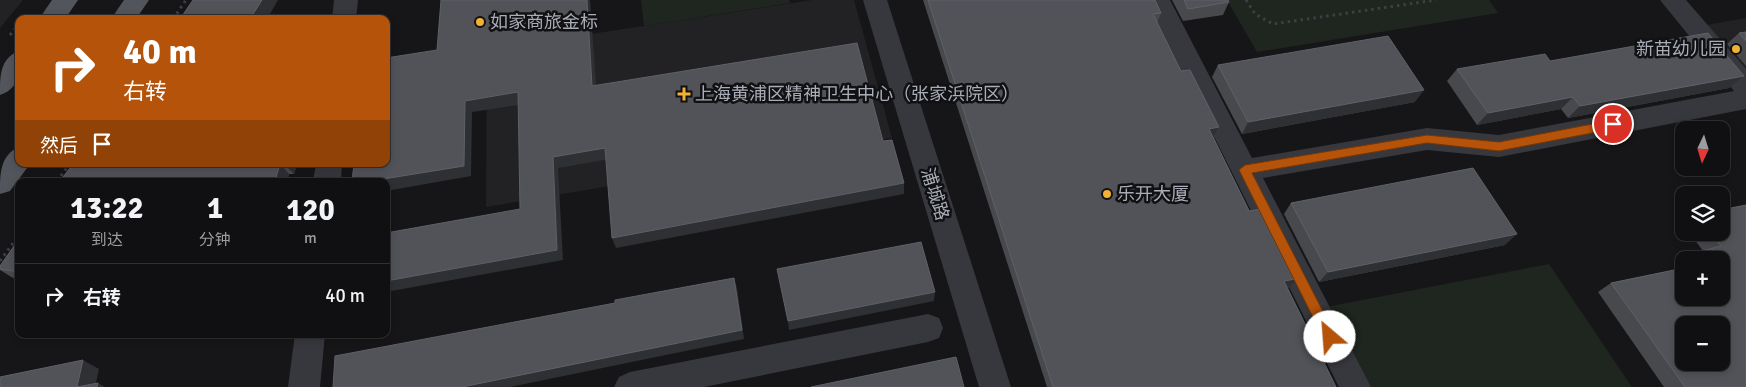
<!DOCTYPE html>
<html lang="zh">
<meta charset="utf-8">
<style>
body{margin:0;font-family:Signika,"Noto Sans SC",sans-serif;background:#1e1e20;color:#f1f3f6;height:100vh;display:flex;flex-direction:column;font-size:19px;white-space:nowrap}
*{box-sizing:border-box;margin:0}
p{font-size:16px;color:#9c9d9f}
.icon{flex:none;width:28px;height:28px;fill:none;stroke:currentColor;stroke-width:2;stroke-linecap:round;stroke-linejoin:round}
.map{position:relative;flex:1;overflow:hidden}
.panel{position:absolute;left:15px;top:178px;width:375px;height:160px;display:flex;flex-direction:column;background:#101012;border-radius:10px;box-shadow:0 2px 8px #0003,0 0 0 1px #303032}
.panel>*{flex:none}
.hud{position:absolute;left:15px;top:15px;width:375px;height:152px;border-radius:10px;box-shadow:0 2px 8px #0003,0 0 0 1px #303032;background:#b45309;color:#fff;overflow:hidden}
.needle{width:32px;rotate:184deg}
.controls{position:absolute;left:1675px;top:121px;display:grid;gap:10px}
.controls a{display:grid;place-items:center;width:55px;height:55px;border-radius:10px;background:#101012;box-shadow:0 2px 8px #0003,0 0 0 1px #303032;font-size:25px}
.pin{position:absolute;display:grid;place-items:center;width:42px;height:42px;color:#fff;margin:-21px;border:2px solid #fff;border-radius:50%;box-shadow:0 1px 5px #0007}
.me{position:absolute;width:55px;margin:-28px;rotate:333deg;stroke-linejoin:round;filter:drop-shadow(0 0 4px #0008)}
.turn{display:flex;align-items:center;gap:18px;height:105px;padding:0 25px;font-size:22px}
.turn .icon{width:65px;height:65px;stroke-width:2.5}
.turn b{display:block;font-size:35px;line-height:42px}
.then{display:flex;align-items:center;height:48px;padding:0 25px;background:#0003;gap:10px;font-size:19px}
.eta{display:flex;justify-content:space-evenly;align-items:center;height:85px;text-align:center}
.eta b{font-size:30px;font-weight:700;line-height:35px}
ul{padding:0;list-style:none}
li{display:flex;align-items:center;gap:15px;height:65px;padding:0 25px;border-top:1px solid #303032}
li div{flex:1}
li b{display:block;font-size:19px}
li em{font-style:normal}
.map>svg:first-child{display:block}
.built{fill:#222225}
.green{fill:#1e261f}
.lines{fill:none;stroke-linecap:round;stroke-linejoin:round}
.path{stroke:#3d3f44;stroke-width:3;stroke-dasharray:2.5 4;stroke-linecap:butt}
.minor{fill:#37383d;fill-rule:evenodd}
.major{fill:#53555c;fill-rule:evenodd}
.wall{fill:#47494d}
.shaded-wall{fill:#2f3033}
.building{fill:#525359;stroke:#5f6168;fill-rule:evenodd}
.route{fill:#b45309;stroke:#753606}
.poi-dot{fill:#f2b134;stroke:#111113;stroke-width:2}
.labels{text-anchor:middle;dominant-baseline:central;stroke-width:5;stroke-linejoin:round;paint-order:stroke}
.poi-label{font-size:18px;fill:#a8adb8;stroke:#111113;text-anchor:start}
.street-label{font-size:18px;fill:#a8adb8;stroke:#111113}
</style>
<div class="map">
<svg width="1746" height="387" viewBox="0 0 1746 387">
<rect width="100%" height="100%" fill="#161618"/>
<g class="built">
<path d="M0 0H23L0 28Z"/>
<path d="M812 0H854L892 138 486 207 487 50Z"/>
<path d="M1746 18V72L1706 25Z"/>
</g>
<g class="green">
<path d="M641 0H789L790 3 644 26Z"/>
<path d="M1227 0H1489L1498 13 1257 52Z"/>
<path d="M1549 264 1632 387H1368L1326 307Z"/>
</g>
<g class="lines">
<g class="path">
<path d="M1246 0 1255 14 1273 24 1436 0"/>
<path d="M173 19 186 0"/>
<path d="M10 35 19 24"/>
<path d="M57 181 70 164"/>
<path d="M0 261 19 235"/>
</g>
<g class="minor">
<path d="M334 0H358L356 19H332Z"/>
<path d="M863 0H887L1011 387H979Z"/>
<path d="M1146 0H1170L1252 158 1427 128 1499 135 1734 91 1660 0H1686L1746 69V109L1499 157 1427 150 1263 178 1371 387H1339Z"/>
<path d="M316 164H342L341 181H313Z"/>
<path d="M928 314 939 318 943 328 939 338 928 342 704 387H614L619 377 630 372Z"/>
<path d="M295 334H325L320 387H288Z"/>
</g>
<g class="major">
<path d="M52 0H78L65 19H39Z"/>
<path d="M124 0H149L136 19H111Z"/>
<path d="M19 51C19 71 21 88 0 95 0 76 0 58 19 51Z"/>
<path d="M19 147V164H30L10 191 0 194C0 174 0 155 19 147Z"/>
</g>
</g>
<g class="wall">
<path d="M923 0H1155L1161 13 1157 23 1181 71 1219 127 1214 138 1336 387H1047Z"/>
<path d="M1172 0H1228L1229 2 1223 15 1183 21Z"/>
<path d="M1746 32V66L1727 44 1739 33Z"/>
<path d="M1218 65 1415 102 1242 134 1212 77Z"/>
<path d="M1457 69 1744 76 1729 88 1568 118 1561 109 1477 125 1447 81Z"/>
<path d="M73 164H297L294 174H289L287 181H60Z"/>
<path d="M1291 203 1505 245 1319 282 1284 214Z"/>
<path d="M1689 232H1721L1746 387H1664L1598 292 1611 283 1721 260H1685L1698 252 1703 251Z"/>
<path d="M19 239V279L13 278 0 270V266Z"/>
</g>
<g class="shaded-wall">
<path d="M262 0H278L267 19H250Z"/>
<path d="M587 0H590L597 98 592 86Z"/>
<path d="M1744 76 1729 88 1568 118 1580 106Z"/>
<path d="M1424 90 1415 102 1242 134 1248 122Z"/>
<path d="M518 92 524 104 472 112 471 176 386 191V181H371L465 101Z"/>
<path d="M1573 97 1561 109 1477 125 1488 113Z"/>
<path d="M1219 127 1213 139 1209 129Z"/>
<path d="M605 148 610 159 558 168 563 260 386 292V281L557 250 553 157Z"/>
<path d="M280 164 289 174 287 181H275Z"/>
<path d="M284 164H297L294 174Z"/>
<path d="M904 183V194L616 248 612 238Z"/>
<path d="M1517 234 1505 245 1319 282 1328 272Z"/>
<path d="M734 278 737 288 744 339 510 387H462Z"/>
<path d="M1296 279 1288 289 1284 281Z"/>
<path d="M935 292 934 301 789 330 788 321Z"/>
<path d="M83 360 99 369 95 387H77Z"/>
<path d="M98 383 105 387H97Z"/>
</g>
<g class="building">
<path d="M193 0H262L250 19H180Z"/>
<path d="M441 0H587L592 86 857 43 883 141 892 140 904 183 612 238 605 148 553 157 557 250 386 281V233L520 209 518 92 465 101 464 166 371 181H352L354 164H386V58L437 50Z"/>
<path d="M928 0H1155L1161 13 1153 14 1181 71 1190 70 1219 127 1209 129 1249 211 1261 209 1296 279 1284 281 1336 387H1053Z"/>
<path d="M1184 0H1228L1229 2 1188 9Z"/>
<path d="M1746 32V41L1739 33Z"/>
<path d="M1708 33 1744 76 1580 106 1573 97 1488 113 1457 69 1545 54 1550 61Z"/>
<path d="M1388 36 1424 90 1248 122 1218 65Z"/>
<path d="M73 164H284H280L275 181H60Z"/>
<path d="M1473 168 1517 234 1328 272 1291 203Z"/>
<path d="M1746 205V387H1685L1611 283 1684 268V298H1721V260H1704L1698 252 1721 246 1710 232H1721V210ZM1684 325H1721V362H1684Z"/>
<path d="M19 239V272L0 269V266Z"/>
<path d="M921 242 935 292 788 321 777 269Z"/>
<path d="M734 278 742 330 462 387H333L335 356 615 303V300Z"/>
<path d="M956 357 964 387H811Z"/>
<path d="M83 360 77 387H0V377Z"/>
<path d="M98 383 97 387H77Z"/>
</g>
<path class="route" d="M1613 120 1619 124 1613 129 1499 151 1427 143 1252 173 1334 333 1336 337 1334 341 1330 343 1325 341 1239 170 1245 165 1427 135 1499 142Z"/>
<g class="poi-dot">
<circle cx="480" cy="22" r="5"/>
<circle cx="1736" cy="49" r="5"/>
<path d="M681.5 86.5h5v5h5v5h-5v5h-5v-5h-5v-5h5z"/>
<circle cx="1107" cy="194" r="5"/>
</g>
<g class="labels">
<g class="poi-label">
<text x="490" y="22">如家商旅金标</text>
<text x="1726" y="49" text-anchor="end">新苗幼儿园</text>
<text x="695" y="94">上海黄浦区精神卫生中心（张家浜院区）</text>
<text x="1117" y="194">乐开大厦</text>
</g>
<g class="street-label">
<text transform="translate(935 194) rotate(73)">浦城路</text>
</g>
</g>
</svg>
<div class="controls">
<a><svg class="needle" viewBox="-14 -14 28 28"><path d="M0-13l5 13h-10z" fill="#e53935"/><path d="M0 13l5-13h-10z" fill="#9c9d9f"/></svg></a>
<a><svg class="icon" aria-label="layers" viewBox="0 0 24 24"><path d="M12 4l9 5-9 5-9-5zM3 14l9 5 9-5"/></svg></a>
<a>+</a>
<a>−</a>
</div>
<div class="pin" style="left:1613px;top:124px;background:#d93025"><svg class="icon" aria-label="arrive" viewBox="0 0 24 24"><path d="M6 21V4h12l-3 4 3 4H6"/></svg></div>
<svg class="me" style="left:1330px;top:337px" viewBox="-20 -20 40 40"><circle r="19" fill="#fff"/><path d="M0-13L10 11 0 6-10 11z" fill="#b45309"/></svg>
<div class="hud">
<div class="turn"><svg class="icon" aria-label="right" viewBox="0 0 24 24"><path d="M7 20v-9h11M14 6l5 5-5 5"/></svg><div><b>40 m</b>右转</div></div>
<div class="then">然后<svg class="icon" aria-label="arrive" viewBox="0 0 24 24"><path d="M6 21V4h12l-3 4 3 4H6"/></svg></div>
</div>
<section class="panel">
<div class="eta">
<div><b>13:22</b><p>到达</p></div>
<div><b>1</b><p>分钟</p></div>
<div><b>120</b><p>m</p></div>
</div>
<ul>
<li><svg class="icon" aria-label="right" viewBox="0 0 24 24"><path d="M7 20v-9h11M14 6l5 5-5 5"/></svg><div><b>右转</b></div><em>40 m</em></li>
</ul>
</section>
</div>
